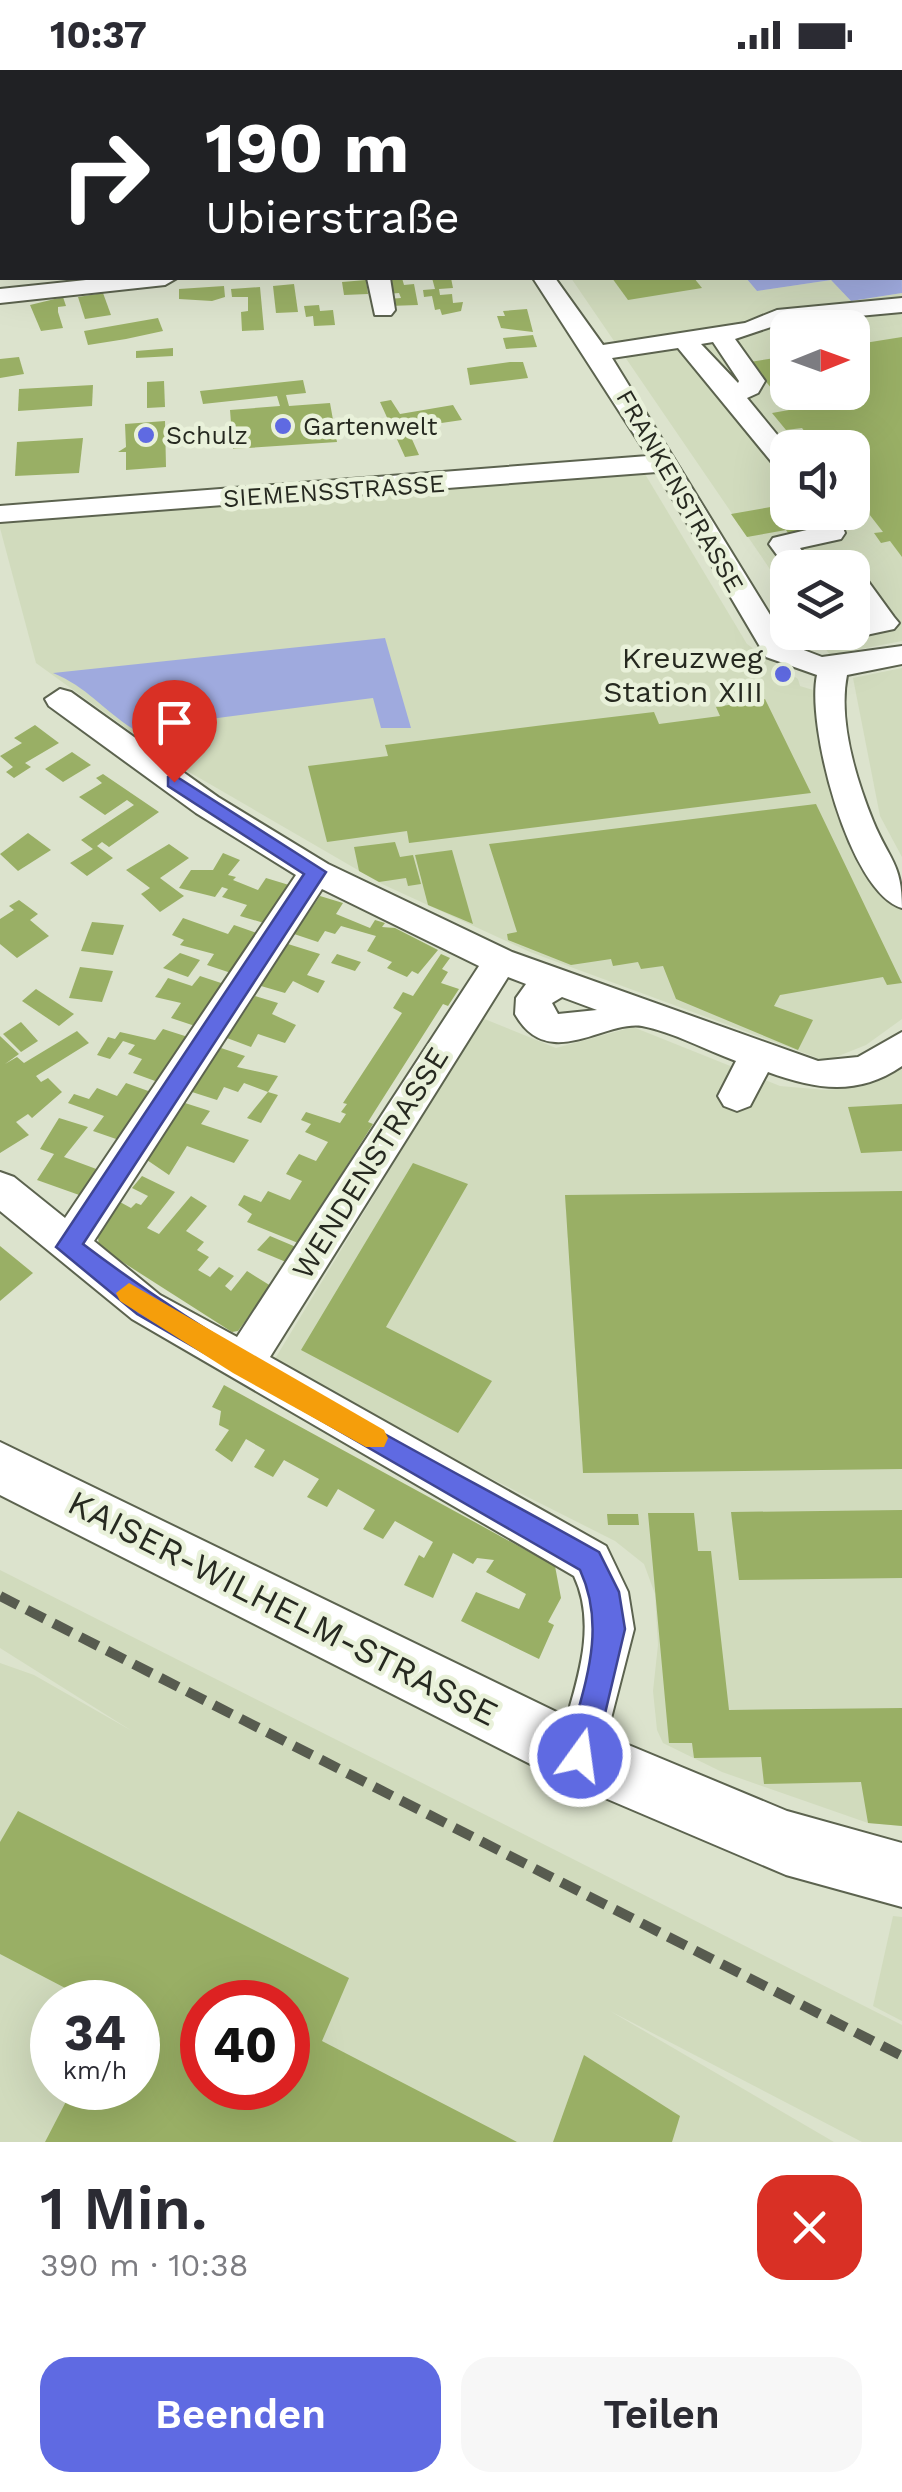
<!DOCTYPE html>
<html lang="de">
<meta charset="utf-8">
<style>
body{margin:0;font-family:"Work Sans",sans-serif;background:#f7f7f7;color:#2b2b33;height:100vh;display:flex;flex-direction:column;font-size:38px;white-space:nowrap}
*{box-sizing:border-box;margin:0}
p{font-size:32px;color:#7c7c81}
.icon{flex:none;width:55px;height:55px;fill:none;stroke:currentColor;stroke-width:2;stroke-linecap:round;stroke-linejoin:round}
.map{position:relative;height:2072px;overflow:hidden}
.panel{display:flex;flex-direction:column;background:#fff;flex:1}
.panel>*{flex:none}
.top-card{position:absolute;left:0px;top:0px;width:902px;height:210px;box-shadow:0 10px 40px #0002;background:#202124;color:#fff;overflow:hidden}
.needle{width:65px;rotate:89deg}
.tools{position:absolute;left:770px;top:240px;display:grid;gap:20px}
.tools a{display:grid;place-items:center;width:100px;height:100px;border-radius:20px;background:#fff;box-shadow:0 10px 40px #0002;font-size:50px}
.speed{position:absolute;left:30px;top:1910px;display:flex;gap:20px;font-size:50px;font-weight:700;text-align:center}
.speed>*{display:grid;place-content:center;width:130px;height:130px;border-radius:50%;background:#fff;box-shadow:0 10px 40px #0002;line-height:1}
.speed small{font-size:25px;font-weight:400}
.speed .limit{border:15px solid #d22;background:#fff;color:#111}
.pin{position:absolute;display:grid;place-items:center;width:85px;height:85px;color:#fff;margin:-102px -42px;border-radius:50% 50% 50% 0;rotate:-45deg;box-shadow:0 0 10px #0007}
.pin .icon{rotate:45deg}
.me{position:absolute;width:110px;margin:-55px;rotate:14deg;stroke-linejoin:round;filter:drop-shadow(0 0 8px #0008)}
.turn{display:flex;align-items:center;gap:35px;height:210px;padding:0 40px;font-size:45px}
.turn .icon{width:130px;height:130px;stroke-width:2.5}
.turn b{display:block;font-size:70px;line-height:85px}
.round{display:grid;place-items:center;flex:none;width:105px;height:105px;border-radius:30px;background:#f7f7f7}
.overview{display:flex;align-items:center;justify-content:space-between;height:170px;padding:0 40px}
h1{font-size:60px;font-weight:600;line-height:75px}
.action{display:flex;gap:20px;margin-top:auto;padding:20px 40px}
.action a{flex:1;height:115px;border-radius:30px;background:#5f6ae2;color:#fff;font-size:40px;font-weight:600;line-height:115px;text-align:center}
.action a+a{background:#f7f7f7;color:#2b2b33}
.status{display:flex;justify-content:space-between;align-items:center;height:70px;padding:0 50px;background:#fff;direction:ltr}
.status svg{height:28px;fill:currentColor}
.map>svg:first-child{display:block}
.built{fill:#d1dbbd;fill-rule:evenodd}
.green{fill:#9faade}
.building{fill:#99af65;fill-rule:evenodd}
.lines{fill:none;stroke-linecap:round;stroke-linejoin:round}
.minor-casing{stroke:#5c634f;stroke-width:4}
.major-casing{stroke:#5c634f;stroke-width:4}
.minor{fill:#fff;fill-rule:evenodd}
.major{fill:#fff;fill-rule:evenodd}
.rail{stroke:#575b4f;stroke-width:10;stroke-dasharray:20 10;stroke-linecap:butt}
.route{fill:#5f6ae2;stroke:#3e4593;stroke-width:2.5}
.slow{fill:#f59e0b}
.poi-dot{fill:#5f6ae2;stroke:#e9f1da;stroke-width:4}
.labels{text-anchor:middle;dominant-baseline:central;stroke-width:9;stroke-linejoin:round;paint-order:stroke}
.far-poi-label{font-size:25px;fill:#262920;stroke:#e9f1da;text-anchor:start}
.far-street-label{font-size:25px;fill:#262920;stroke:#e9f1da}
.poi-label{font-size:30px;fill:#262920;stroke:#e9f1da;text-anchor:end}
.street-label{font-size:30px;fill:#262920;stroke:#e9f1da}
.near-street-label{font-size:35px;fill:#262920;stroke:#e9f1da}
</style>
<div class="status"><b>10:37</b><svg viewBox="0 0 49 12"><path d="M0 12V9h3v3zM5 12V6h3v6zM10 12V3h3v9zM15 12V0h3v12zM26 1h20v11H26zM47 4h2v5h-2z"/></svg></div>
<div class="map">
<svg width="902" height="2072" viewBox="0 0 902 2072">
<rect width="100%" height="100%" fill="#dce3cd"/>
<g class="built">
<path d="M571 208H746L757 221 831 210 851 231 902 223V571L830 585 814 563 852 562V498H788L787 524ZM788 258H852V322H788ZM788 378H852V442H788Z"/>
<path d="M645 404 747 574 798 609 800 616 826 624 883 808 902 839V949L866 975 826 991 530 882 382 814 177 695 36 593 0 458V453Z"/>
<path d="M902 598V787L880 746 853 608Z"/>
<path d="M482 948 556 978 633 957 780 1016 826 1020 861 1017 902 990V1756L868 1753 722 1702 663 1673 657 1660 653 1621 658 1575 655 1524 644 1494 615 1471 270 1297Z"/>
<path d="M0 1500 902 1955V2072H862L610 1941 834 2072H0V1593L34 1605 132 1661 0 1578ZM52 1932H138V2018H52ZM202 1932H288V2018H202Z"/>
<path d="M893 1846 902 1847V1951L873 1936Z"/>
</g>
<g class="green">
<path d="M900 7 902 223 851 231 831 210 757 221 746 208H900Z"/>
<path d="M385 568 411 658H381L373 628 133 659C102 639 87 617 53 603Z"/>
</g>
<g class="building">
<path d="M402 208 404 215 414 214 418 235 389 236 388 229 401 228 399 223 387 224 384 209Z"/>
<path d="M432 208H451L453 218 439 219 440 225 452 224 453 233 463 232 461 241 442 245 440 239 435 240 432 226 424 227 423 220 435 219Z"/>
<path d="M612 208H694L702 218 628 230Z"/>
<path d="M366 210 368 224 344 225 342 212Z"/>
<path d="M294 214 298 242 276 243 273 216Z"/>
<path d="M224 216 225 227 212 231 179 229V219Z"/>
<path d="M260 217 264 260 242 261 241 242 248 241V227H232L231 219Z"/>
<path d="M103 223 111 245 85 249 78 227Z"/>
<path d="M63 227 66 236 58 237V242L63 258 41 261 30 235Z"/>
<path d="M319 235 320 241 333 240 335 255 314 256 313 246 306 247 304 236Z"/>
<path d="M527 239 533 262 501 258 497 246H505L503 241Z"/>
<path d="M158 248 163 261 126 269 88 275 84 261Z"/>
<path d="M533 265 537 277 506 279 503 268Z"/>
<path d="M902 267V487L890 471 881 473 874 463 883 462 852 422V378H817L802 358 786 360 772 343 789 340 750 292 788 286V322H852V275Z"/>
<path d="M173 278V286L136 288V281Z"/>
<path d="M19 287 24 304 0 308V289Z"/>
<path d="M510 292H523L528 308 470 315 467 298Z"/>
<path d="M303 310 306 323 286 325 289 336 330 333 337 372 233 379 230 340 280 336 277 326 203 334 200 321Z"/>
<path d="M164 311 165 337 147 338V312Z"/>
<path d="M93 315 92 336 18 341 19 319Z"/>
<path d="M391 330 400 344 453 335 462 350 407 358 419 385 405 387 380 332Z"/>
<path d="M165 351 166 397 126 400V382H118L126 377 125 354Z"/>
<path d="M83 368 79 403 15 406 17 372Z"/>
<path d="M788 434V442H797L812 462 790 466 786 460 747 467 731 444Z"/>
<path d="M765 629 811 723 409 773 407 761 327 772 308 696 388 686 385 675 544 655 654 642 659 654 720 646 716 637Z"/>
<path d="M35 655 59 673 25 693 31 697 14 708 6 702 13 697 0 686 22 673 14 668Z"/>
<path d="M72 682 91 695 63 712 45 699Z"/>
<path d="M103 704 159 742 109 777 102 772 97 776 113 788 87 806 70 793 93 779 81 770 134 735 127 730 105 745 79 727 102 713 96 708Z"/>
<path d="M816 734 902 913 887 915 883 907 780 925 774 936 813 950 798 980 676 929 663 896 641 899 638 892 613 896 611 889 571 895 508 870 507 864 517 862 489 774Z"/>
<path d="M28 763 51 780 18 801 0 784Z"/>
<path d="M395 772 400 787 413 785 421 814 408 816 406 808 379 812 359 801 354 777Z"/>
<path d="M169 774 189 788 160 808 184 826 160 842 141 824 150 818 126 800Z"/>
<path d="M452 780 473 854 428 835 415 785Z"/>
<path d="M223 783 240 790 228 805 236 807 233 810 258 820 266 808 289 815 264 853 240 846 247 835 222 827 228 819 222 817 215 827 179 818 191 800H213Z"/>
<path d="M320 826 343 833 336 844 370 858 375 850 385 853 382 857 395 858 438 880 418 904 412 901 407 907 387 898 392 892 367 881 376 866 341 856 335 864 325 861 318 872 294 864Z"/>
<path d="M19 830 38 844 30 850 49 866 17 888 0 874V849L14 840 9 836Z"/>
<path d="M183 848 228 864 234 855 257 863 231 903 207 895 214 884 180 875 184 870 172 865Z"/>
<path d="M92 852 124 855 113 885 81 881Z"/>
<path d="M288 874 320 884 307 905 325 911 318 923 293 911 285 923 261 916Z"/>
<path d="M180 883 200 890 188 907 163 898Z"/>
<path d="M337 884 361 892 355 901 331 893Z"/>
<path d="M441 884 450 888 442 899 448 902 441 913 459 919 448 936 443 934 373 1044 368 1052 373 1054 298 1173 247 1152 252 1144 238 1135 244 1125 261 1132 268 1121 290 1130 302 1111 286 1104 292 1094 299 1084 316 1091 328 1072 305 1062 311 1054 301 1050 306 1042 340 1053 346 1044 341 1042 347 1034 343 1033 402 943 393 938 403 922 413 926Z"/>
<path d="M80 897 113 901 102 932 69 928Z"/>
<path d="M200 906 224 914 195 956 171 948 181 933 155 927 161 919 168 908 192 916Z"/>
<path d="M36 919 74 944 59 956 22 931Z"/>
<path d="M255 926 278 933 272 944 296 955 285 973 258 964 251 977 227 968Z"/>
<path d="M21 952 38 971 21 982 3 964Z"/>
<path d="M163 959 188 967 158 1012 133 1003 142 989 128 984 135 975 123 971 110 989 97 985 108 967 115 969 120 962 155 970Z"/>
<path d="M77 961 89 973 36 1006 41 1012 48 1008 62 1022 32 1048 28 1044 16 1052 29 1065 0 1083V966L19 984 5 994 17 987 24 993Z"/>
<path d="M221 978 245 986 237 997 278 1006 268 1022 244 1013 238 1022 224 1017 217 1030 192 1022Z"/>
<path d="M126 1013 151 1022 119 1070 93 1061 104 1046 68 1033 74 1024 89 1029 97 1018 117 1026Z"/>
<path d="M268 1022 278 1025 261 1053 247 1048Z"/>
<path d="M185 1033 210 1041 201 1054 249 1070 234 1093 187 1076 169 1105 147 1090Z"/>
<path d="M902 1034V1081L861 1083 848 1037Z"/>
<path d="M59 1048 88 1057 64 1087 99 1100 82 1126 37 1110 54 1084 40 1079Z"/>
<path d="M413 1093 468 1114 386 1257 492 1311 458 1363 301 1280Z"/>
<path d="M142 1106 175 1122 147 1158 159 1164 191 1126 207 1136 186 1161 204 1172 197 1180 209 1187 198 1200 210 1207 219 1197 234 1206 225 1216 231 1221 247 1201 271 1216 238 1261 232 1262 99 1177 98 1167 120 1132 131 1138 136 1133 141 1135 148 1126 132 1118Z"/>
<path d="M902 1121V1399L583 1403 565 1125Z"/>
<path d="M270 1166 296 1177 286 1192 257 1180Z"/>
<path d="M0 1176 33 1203 0 1231Z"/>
<path d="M224 1315 555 1496 561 1528 548 1552 554 1555 539 1589 461 1551 476 1522 519 1539 526 1524 486 1502 494 1490 477 1488 473 1494 453 1483 433 1528 404 1515 419 1485 424 1488 433 1472 395 1451 383 1469 363 1459 375 1440 338 1419 327 1437 307 1427 319 1409 284 1390 273 1407 254 1397 265 1380 246 1369 232 1392 215 1380 229 1360 219 1355 221 1341 212 1337Z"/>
<path d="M902 1440V1508L739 1510 731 1442Z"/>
<path d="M648 1443H694L698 1481H711L729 1640 902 1638V1756L868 1753 861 1712 764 1714 761 1687 694 1688 692 1673H669Z"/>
<path d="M607 1444H638L639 1455H608Z"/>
<path d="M18 1741 349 1908 322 1971 517 2072H45L73 2018H138V1932H92L0 1884V1772ZM202 1932H288V2018H202Z"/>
<path d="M584 1985 680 2046 672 2072H553Z"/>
</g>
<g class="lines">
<g class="minor-casing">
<g id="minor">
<path d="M394 0H416L417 2H396Z"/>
<rect x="0" y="50" width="2" height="12"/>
<rect x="0" y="84" width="2" height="12"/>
<path d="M2 127V141L0 142V128Z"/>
<path d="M105 208H177L165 215 0 233V219Z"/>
<path d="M367 208H390L395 240 391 245H375Z"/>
<path d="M533 208H555L603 275 745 253 777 240 902 228V242L783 253 735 269 765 311 758 323 747 328 788 378V403L779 401 678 278 612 288 788 574 822 587 902 576V594L847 605C838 650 856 709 873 751 889 790 902 793 902 838 849 823 806 655 817 605L766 587 657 402 0 452V436L648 386ZM713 272 739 311 738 313 701 274Z"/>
<path d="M809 442H837L845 463 841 469 800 478 814 498 788 500 769 474 773 468 815 458Z"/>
<path d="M852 501 862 503 894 547 899 553 894 559 852 568 842 565 840 562H852V550L865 547 852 530Z"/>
<path d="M60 619 71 622 218 727 328 794 512 882 818 991 858 987 902 962V996C857 1027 815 1019 768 1002L750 1036 737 1041 724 1036 718 1026 736 991C706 980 673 962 642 956 605 950 548 1003 515 944L516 928 526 914 508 907 270 1287 606 1476 628 1522 634 1559 597 1703 580 1710 563 1703 556 1686C570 1628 601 1563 574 1506L132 1249 0 1141V1102L14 1107 65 1148 296 805 196 743 49 636 45 629ZM322 819 479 896 237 1267 160 1225 94 1171ZM562 927 597 940 558 944 552 933Z"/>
</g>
</g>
<g class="major-casing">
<path id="major" d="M0 1372 602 1664 787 1741 902 1773V1837L786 1805 558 1708 0 1425Z"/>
</g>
<use href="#minor" class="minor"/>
<use href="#major" class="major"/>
<path class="rail" d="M0 1526 902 1986"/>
</g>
<path class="route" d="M174 705 326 802 83 1174C242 1295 425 1384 599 1482L619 1522 625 1559 595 1686 591 1696 580 1701 570 1696 566 1686C581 1622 609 1563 580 1500L137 1244 56 1177 304 804 168 716V707Z"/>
<path class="slow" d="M129 1213 384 1360 388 1368 384 1377H366L233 1303 120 1231 116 1223Z"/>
<g class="poi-dot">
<circle cx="283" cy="356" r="10"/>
<circle cx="146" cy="365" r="10"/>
<circle cx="783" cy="604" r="10"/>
</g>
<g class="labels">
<g class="far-poi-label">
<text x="303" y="356">Gartenwelt</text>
<text x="166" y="365">Schulz</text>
</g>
<g class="far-street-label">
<text transform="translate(334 421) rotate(-4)">SIEMENSSTRASSE</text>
<text transform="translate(680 421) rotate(60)">FRANKENSTRASSE</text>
</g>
<g class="poi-label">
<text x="763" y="587">Kreuzweg<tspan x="763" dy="34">Station XIII</tspan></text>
</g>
<g class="street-label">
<text transform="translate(370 1093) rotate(-58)">WENDENSTRASSE</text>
</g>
<g class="near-street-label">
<text transform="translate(283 1538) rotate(27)">KAISER-WILHELM-STRASSE</text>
</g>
</g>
</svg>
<div class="tools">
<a><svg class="needle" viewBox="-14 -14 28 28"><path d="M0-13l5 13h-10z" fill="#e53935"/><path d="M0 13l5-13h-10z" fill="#7c7c81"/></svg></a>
<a><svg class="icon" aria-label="sound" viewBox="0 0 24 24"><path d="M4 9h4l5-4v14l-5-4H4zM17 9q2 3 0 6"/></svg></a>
<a><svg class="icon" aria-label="layers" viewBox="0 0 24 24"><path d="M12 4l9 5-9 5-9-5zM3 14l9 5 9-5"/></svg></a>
</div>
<div class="speed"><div>34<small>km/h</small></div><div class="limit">40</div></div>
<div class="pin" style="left:174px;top:712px;background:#d93025"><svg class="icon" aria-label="arrive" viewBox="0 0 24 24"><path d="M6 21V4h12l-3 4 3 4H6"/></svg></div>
<svg class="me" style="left:580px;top:1686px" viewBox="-20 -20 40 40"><circle r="17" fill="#5f6ae2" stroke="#fff" stroke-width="3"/><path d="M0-11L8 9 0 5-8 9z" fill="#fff"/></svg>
<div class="top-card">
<div class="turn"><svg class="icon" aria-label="right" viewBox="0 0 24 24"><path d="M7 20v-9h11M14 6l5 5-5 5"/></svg><div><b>190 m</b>Ubierstraße</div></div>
</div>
</div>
<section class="panel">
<div class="overview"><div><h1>1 Min.</h1><p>390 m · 10:38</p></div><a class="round" style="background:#d93025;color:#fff"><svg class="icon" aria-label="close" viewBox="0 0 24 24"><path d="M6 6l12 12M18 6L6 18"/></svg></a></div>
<div class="action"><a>Beenden</a><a>Teilen</a></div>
</section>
